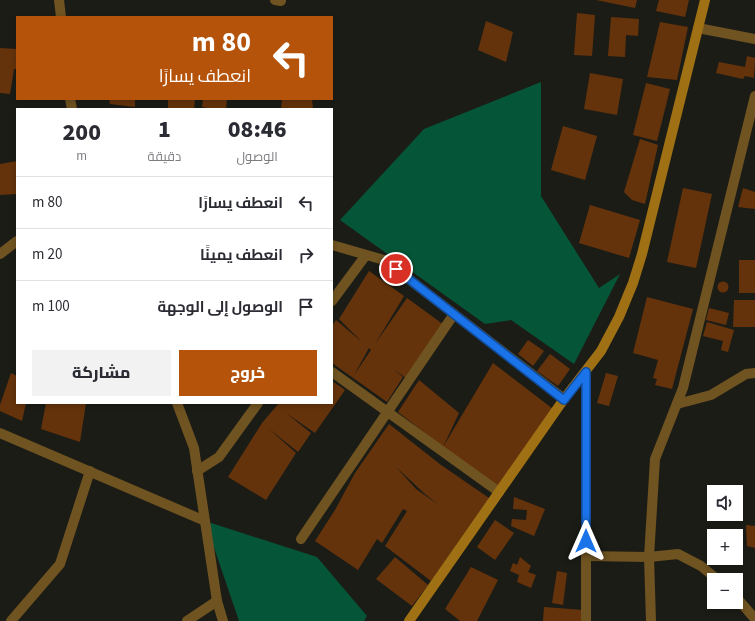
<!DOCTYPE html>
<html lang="ar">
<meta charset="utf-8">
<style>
body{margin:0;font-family:"Source Sans 3",Cairo,sans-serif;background:#f2f2f3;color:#2b2b33;direction:rtl;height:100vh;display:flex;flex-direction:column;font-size:15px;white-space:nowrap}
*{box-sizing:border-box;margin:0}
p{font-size:13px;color:#7c7c81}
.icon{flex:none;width:22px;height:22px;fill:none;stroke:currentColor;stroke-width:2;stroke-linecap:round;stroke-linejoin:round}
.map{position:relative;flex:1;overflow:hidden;direction:ltr}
.panel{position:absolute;left:16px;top:108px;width:317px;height:296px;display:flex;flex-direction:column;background:#fff;border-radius:0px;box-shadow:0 2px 6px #0003;direction:rtl}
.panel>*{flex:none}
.banner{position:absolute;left:16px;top:16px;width:317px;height:84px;border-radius:0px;box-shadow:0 2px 6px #0003;direction:rtl;background:#b45309;color:#fff;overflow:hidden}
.fabs{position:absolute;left:707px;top:485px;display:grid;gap:8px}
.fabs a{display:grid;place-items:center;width:36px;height:36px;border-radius:0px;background:#fff;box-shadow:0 2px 6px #0003;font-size:20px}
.pin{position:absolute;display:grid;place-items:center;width:34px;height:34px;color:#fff;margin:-17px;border:2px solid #fff;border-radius:50%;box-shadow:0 1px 4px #0007}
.me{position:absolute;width:44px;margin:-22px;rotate:0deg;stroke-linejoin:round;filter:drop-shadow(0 0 3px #0008)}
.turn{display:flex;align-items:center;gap:14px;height:84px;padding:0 16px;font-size:18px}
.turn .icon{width:52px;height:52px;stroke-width:2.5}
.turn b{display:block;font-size:28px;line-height:34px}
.eta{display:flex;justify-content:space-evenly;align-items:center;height:68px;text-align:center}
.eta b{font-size:24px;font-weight:800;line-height:28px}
.button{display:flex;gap:8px;margin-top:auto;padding:8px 16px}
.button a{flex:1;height:46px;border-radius:0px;background:#b45309;color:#fff;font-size:16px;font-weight:800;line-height:46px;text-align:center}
.button a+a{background:#f2f2f3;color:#2b2b33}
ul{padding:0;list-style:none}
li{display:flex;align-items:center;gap:12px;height:52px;padding:0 16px;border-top:1px solid #e1e1e2}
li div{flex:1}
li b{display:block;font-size:15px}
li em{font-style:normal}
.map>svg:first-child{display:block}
.forest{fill:#055638}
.building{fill:#65330b;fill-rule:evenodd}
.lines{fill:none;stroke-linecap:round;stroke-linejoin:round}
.street{stroke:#6f5321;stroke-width:10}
.secondary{stroke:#9f7114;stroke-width:10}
.route-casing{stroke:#114b97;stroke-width:10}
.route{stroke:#1a73e8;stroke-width:7}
</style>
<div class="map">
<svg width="755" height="621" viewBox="0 0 755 621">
<rect width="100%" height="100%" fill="#1c1c16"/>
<g class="forest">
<path d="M541 82V196L599 288 620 274 574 364 511 320 485 324 340 220 424 129Z"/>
<path d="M205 521 317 557 367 616 364 621H239Z"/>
</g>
<g class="building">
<path d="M596 0H637L635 8Z"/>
<path d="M659 0H689L685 17 656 11Z"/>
<path d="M577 13 595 15 592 56 574 55Z"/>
<path d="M611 17 639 19 638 36 626 35 625 57 608 56Z"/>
<path d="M486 21 513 32 506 62 478 50Z"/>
<path d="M660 22 688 27 677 80 647 77Z"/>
<path d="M0 48 17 49V69H14L10 94 0 93Z"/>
<path d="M747 56 755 58 754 78 745 76 743 79 716 73 719 62 745 67Z"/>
<path d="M590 73 623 79 617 115 584 109Z"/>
<path d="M646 83 670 89 657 141 633 135Z"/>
<path d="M109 99H135V107L110 104Z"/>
<path d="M168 99H195L194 109H168Z"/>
<path d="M203 99H227L226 109H212L202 107Z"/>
<path d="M282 99H312L313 109H281Z"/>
<path d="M563 126 597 136 585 180 551 170Z"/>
<path d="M640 139 658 145 645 204 632 200 624 192Z"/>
<path d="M17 161V194L0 195V164Z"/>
<path d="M683 188 712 194 696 268 667 262Z"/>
<path d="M743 188 755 192V209L738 207Z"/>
<path d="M590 205 640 220 629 258 579 243Z"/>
<rect x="739" y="260" width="16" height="33"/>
<path d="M369 271 404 296 375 344 407 298 444 325 406 378 393 369 403 377 387 402 332 363V326L336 320 362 342 339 319ZM369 348 371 350 354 375Z"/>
<circle cx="723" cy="287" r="5.5"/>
<path d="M647 297 693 309 672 389 655 385 657 379 653 378 658 360 633 353Z"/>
<path d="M734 300H755V327H733Z"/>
<path d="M709 308 729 313 726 325 706 320Z"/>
<path d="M707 322 734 330 728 352 721 350 723 341 703 336Z"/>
<path d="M528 340 544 351 533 366 518 354Z"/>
<path d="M550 354 570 369 558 386 537 371Z"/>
<path d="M493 363 553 409 498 487 443 447Z"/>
<path d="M11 373 17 376V403H26L22 421 0 411V405Z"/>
<path d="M606 373 618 376 609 406 597 403Z"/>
<path d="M419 380 459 413 443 447 398 412Z"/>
<path d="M332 381 345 390 315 433 286 413 311 433 298 452 268 428 296 453 266 500 228 477 262 423 279 403H332Z"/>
<path d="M46 403H86L80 442 41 429Z"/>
<path d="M389 424 441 465 489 498 431 581 385 546 407 511 403 509 382 543 377 539 358 570 315 541 335 510 355 473ZM396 467 425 494 439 505 416 489Z"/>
<path d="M514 497 545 509 534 536 511 526 512 519 526 520 527 510 513 509Z"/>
<path d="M495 520 514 533 495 560 477 547Z"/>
<path d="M746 525 755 526V548L747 546Z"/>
<path d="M395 557 428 585 412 606 376 579Z"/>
<path d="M520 557 531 566 528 572 536 575 531 588 517 582 519 575 510 571 513 563 517 565Z"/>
<path d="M471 567 498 580 477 621H460L445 609Z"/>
<path d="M557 571 567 573 563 605 552 603Z"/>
<path d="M544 607 583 610 582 621H543Z"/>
</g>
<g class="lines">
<g class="street">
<path d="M59 0 61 17"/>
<path d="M275 0 281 1"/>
<path d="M698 28 755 39"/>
<path d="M70 99 72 109"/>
<path d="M332 245 384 260 564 399"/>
<path d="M0 254 17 241"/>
<path d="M332 301 366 255"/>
<path d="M332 372 499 492"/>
<path d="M586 372V621"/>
<path d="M177 403 194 448 217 601 223 621"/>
<path d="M677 404 711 395 746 374 755 373"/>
<path d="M0 433 205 521"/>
<path d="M197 471 219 457 258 403"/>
<path d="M301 539 454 314"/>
<path d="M586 556 649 557 678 554 701 566 718 580"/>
<path d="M736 597 755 619"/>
<path d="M11 621 60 564 90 471"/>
<path d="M187 621 217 601"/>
<path d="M651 621 649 557 655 459 683 388 755 96"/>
</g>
<path class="secondary" d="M409 621 564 399 601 351 619 317 633 283 642 254 705 0"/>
</g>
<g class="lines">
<g class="route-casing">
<path id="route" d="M396 269 564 400 586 372V541"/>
</g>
<use href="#route" class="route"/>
</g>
</svg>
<div class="fabs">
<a><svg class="icon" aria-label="sound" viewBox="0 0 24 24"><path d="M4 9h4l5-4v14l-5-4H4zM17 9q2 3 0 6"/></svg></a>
<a>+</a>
<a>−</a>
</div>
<div class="pin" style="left:396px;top:269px;background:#d93025"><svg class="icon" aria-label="arrive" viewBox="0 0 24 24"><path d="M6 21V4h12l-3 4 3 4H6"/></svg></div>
<svg class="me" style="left:586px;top:541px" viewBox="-20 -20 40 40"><path d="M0-17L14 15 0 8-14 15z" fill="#1a73e8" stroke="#fff" stroke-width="4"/></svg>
<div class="banner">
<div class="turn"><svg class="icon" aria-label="left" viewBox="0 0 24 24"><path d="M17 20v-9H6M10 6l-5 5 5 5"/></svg><div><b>80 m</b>انعطف يسارًا</div></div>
</div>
<section class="panel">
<div class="eta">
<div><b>08:46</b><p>الوصول</p></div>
<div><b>1</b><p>دقيقة</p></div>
<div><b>200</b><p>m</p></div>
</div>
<ul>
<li><svg class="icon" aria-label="left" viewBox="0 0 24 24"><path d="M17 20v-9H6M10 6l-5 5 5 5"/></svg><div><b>انعطف يسارًا</b></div><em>80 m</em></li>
<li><svg class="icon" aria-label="right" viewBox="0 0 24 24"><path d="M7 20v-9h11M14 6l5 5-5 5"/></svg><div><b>انعطف يمينًا</b></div><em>20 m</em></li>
<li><svg class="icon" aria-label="arrive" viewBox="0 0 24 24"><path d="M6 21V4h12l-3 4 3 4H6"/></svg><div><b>الوصول إلى الوجهة</b></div><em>100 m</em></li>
</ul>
<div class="button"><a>خروج</a><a>مشاركة</a></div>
</section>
</div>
